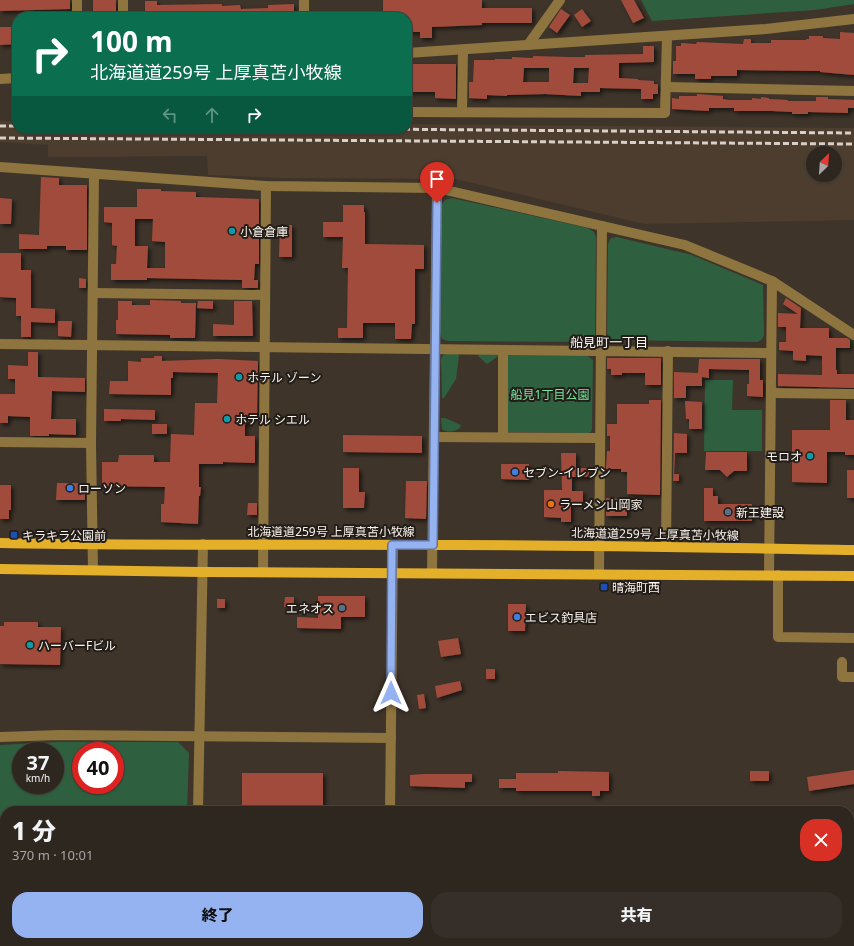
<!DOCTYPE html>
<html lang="ja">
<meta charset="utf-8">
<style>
body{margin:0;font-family:"Noto Sans","Noto Sans JP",sans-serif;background:#362f29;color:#f1f3f6;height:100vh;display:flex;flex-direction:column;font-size:15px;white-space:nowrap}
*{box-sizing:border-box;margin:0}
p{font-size:13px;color:#a7a5a5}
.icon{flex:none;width:22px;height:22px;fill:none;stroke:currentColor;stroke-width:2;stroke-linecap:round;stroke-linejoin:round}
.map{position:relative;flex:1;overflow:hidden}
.panel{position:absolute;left:0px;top:806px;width:854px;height:140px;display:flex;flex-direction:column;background:#2e2720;border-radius:16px 16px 0 0;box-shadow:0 1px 3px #0004,0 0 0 1px #49443e}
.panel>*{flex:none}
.guide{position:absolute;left:12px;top:12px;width:400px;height:122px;border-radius:16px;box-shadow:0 1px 3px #0004,0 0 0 1px #49443e;background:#0b6e4f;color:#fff;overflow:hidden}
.needle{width:26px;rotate:25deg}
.tools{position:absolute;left:806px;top:146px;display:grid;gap:8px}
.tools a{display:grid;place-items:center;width:36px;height:36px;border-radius:50%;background:#2e2720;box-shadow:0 1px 3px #0004,0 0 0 1px #49443e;font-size:20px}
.speed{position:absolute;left:12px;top:742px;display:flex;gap:8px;font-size:20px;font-weight:700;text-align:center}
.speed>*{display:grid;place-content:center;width:52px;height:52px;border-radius:50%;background:#2e2720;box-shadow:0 1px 3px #0004,0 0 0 1px #49443e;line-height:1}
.speed small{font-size:10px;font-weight:400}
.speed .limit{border:6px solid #d22;background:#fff;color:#111}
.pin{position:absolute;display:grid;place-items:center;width:34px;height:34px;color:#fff;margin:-41px -17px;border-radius:50% 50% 50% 0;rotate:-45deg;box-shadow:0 0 4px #0007}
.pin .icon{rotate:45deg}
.me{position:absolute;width:44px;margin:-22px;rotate:0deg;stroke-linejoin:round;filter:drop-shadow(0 0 3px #0008)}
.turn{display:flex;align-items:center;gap:14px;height:84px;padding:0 12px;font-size:18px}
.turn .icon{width:52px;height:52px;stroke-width:2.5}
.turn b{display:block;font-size:28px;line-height:34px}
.lanes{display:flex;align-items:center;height:38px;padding:0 12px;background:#0003;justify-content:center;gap:20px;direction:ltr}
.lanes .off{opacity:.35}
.round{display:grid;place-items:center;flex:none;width:42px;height:42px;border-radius:16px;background:#362f29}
.summary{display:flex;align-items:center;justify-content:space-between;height:68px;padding:0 12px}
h1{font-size:24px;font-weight:800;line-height:30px}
.button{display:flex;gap:8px;margin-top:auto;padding:8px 12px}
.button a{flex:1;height:46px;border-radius:16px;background:#95b2f1;color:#111;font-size:16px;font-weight:800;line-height:46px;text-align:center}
.button a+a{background:#362f29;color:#f1f3f6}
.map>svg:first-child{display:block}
.built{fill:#4c3d2e;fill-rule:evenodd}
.green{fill:#2e603f;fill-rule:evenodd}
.water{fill:#256878}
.building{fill:#a14c3c;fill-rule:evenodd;filter:url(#shadow)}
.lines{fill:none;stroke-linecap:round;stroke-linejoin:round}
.minor{stroke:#8e743e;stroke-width:10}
.major{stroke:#e5b029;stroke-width:10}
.rail{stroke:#d7cfc8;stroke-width:3;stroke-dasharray:6 3;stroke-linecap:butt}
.route-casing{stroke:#61749d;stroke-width:10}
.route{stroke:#95b2f1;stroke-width:7}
.culture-dot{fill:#0f9aa8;stroke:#221d18;stroke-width:1.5}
.shop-dot{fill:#3f7fe0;stroke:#221d18;stroke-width:1.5}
.food-dot{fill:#e8710a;stroke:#221d18;stroke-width:1.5}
.service-dot{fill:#5c6f8a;stroke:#221d18;stroke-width:1.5}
.transit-dot{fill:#1a4fb4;stroke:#221d18;stroke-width:1.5}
.labels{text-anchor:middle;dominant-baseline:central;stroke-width:4;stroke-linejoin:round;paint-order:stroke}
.poi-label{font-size:12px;fill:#faf3ec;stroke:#221d18;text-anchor:start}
.park-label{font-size:12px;fill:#78e89e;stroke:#221d18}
.street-label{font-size:12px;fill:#faf3ec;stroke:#221d18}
.neighbourhood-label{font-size:13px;fill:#faf3ec;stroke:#221d18}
</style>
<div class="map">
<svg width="854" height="946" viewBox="0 0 854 946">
<defs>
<filter id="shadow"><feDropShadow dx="2.5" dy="2.5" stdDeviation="2" flood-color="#0009"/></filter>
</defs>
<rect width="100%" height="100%" fill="#3e342a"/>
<path class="built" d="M0 121H17V129H407V124L854 128V220L644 224 456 179 282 178 208 175 207 156 48 157V145L0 142ZM813 153H835V175H813Z"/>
<g class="green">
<path d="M641 0H854V4L815 10 652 21Z"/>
<path d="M452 198 588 228 594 232 596 238 595 336 594 340 591 342 448 341 442 339 440 334 441 205 445 200Z"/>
<path d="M617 237 692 255 763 285 764 335 762 339 758 342 615 340 609 337 607 333 608 244 611 238Z"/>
<path d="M450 353H457L459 355 456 379 444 398H442L441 359 443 355Z"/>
<path d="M480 353 498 355 497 357 487 364 478 356Z"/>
<path d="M508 354 586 355 593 360 592 428 591 432 588 433 507 432Z"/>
<path d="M705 380H733L732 410H762V451H704Z"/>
<path d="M441 418H445L461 425 460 428C454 432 448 433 442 429Z"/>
<path d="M58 742H178L189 753 187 811H5V841L0 842V745ZM21 751H55V785H21ZM81 751H115V785H81Z"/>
</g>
<path class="water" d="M0 864H5V941H182V946H0Z"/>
<g class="building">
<path d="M0 0H70V9L0 11Z"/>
<rect x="93" y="0" width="23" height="17"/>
<path d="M383 0H482V8H532V23H482V25L432 27V38H420V32H407V17H383Z"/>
<path d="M621 0H634L644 18 633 23Z"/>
<path d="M145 1H157V5L222 4V6L240 5 241 9 268 8V5L294 4V17H145Z"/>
<path d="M561 9 570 15 557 33 549 27Z"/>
<path d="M582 9 591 21 582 27 574 15Z"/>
<path d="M0 27H17V44L0 45Z"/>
<path d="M840 32 854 33V75L820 72V71L737 70V76H711V79H695V74H673V61H676V46H681V43L696 44 697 42 743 44 744 39H751V43H771V40H806V39H809V36H823V38L840 39Z"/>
<path d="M643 46H654V62L619 63V78L638 79V80L654 81V84H658V94H653V99H641V89L600 88V92H581V96L545 94 507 95V96L487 95V99L469 98V82H473L474 60H495V59H512V57L533 58V56L569 57H585V55L643 54ZM524 68H549V82H523ZM574 68H589L588 83H573Z"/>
<path d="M407 64H456V99L435 98V92H407Z"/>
<path d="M697 94 723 96V99L729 100H752V98L761 99V97L769 98V99L788 100V101H816V97H828V99L854 100V108H848V113L808 112V114H792V112L772 111H734V108H709V111L672 109V98L679 99V96H697Z"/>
<path d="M41 177 59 178V185H87V250H66V246H47V249H19V234L39 235Z"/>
<path d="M137 189H161V191L196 192V197L259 199V264H255L254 280H258V288H242V280L147 278V280H111V264H116L117 246 112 245V223L104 222V207H137ZM135 219H153L152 241 165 242V268H147L148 246H135Z"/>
<path d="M0 198 12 199 11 224H0Z"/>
<path d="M343 205H364V212H365V244L424 245V269H415V324H412L411 339H395V323H363V338H338V328H347L348 268H342L343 237H323V222H343Z"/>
<path d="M280 225H292V257H279Z"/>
<path d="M0 253H21V270H31V308L55 309V323L31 322V337H21V316H16V298L0 297Z"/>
<path d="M79 278 86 279V288H79Z"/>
<path d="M786 298 801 308 800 328H829V338H847L850 340V348H836V370H837V374H854V388L778 386V374L822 375V356L806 355V361L793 360V351L779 350V342H786V327H778V313L798 314 783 304Z"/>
<path d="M150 300 181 301V303H196L195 338H170V335L116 334V320H118V301H132V305H150Z"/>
<path d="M198 301H213V309L197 308Z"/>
<path d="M234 301H252L253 336H213V324L234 325Z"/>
<path d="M58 321H72L71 337 58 336Z"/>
<path d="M28 352H38V377L85 378V392L52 391 51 419H76V435L49 434V436H30V417L8 416V423H0V394H15V379H8V365L28 366Z"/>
<path d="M154 356H162V361L218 359 258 361 257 418H253L245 425V436H255V463L223 462V464H199V487H201L200 496H199L198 524 161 522V504H164L165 487 102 486V462H118L119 455H154V462H170L171 434 194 435 195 403H217L218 373 173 372V378H171V395L109 394 110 381H128V361L141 362V358H154Z"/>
<path d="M607 358H661V385H645V373H622V375H611V369H607Z"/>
<path d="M699 359H760V380H763V397L747 396V384H749V370L709 369V378L702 377V386H686V398H674V372L698 373Z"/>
<path d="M649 400H661L660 495 627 494V472H621V469H606L607 451H610V436H607V424H617V404H649Z"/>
<path d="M830 400H846V420H854V455H845V452H827V483L792 482V430H830Z"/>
<path d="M685 401 702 402V429H689V419H686Z"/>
<path d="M104 409 155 410V420L121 419V421H104Z"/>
<rect x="152" y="424" width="15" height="10"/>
<path d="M674 433 687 434V453H675L674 474H679V481H673Z"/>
<path d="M343 435 422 436V453L343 452Z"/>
<path d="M706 452H747V471H734L727 477 720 470H705Z"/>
<path d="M561 453H576V468H589V477H572V491H583V503H571V522H561V518L544 517V490H562Z"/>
<path d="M501 464H529V480L501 479Z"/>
<path d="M343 468H359V492H365L364 508H343Z"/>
<rect x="847" y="470" width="7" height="28"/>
<path d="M406 481H427L426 519 405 518Z"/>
<path d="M57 483H83V492H85V500H56Z"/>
<path d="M0 485H11V510H9V519H0Z"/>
<path d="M704 488H713V496H718V504H752V521H704Z"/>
<path d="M618 497H627V516H606V498L618 499Z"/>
<path d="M248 503H257V515H247Z"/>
<path d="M318 596H365V617H341V629L297 628V617L318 618Z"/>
<path d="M285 597H294V608L284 607Z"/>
<rect x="217" y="599" width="8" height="9"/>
<path d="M508 604H526L525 631H508Z"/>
<path d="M4 622H38V627H61L60 665 0 664V626H4Z"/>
<path d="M458 638 461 654 441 657 438 641Z"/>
<rect x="486" y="669" width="9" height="10"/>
<path d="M460 681 462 690 437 698 435 686Z"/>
<path d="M424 694 426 708 419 709 417 695Z"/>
<path d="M854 770V784L809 791 807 777Z"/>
<path d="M558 771 609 772V791H600V796H592V791H516V788H499V779H516V773H558Z"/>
<rect x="750" y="771" width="19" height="10"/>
<rect x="242" y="773" width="81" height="33"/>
<path d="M424 774H472V782H465V788L410 786V775Z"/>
</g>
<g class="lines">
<g class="minor">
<path d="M123 0V17"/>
<path d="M77 17V0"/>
<path d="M304 17V0"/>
<path d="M528 45 560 0"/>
<path d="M407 53 766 29 854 19"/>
<path d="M0 79 17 78"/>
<path d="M666 87 854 91"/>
<path d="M407 112 665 113 667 36"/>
<path d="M462 112 463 50"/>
<path d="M0 167 266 186 437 188 685 245 772 281 854 335"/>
<path d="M93 293 265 295"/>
<path d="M0 344 771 353"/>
<path d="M771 393 854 394"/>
<path d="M435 437 600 438"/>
<path d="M503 437V350"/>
<path d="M0 442 91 443"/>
<path d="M666 547 668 351"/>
<path d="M93 570 91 443 94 174"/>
<path d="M263 572 266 186"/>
<path d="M432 573 437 188"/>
<path d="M599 574 602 226"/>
<path d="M769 575 772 281"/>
<path d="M778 575V637L854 638"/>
<path d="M842 662V677H854"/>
<path d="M0 737 60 735 391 738"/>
<path d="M198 811 203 544"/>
<path d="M390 811 393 545"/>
<path d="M197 946V941"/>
<path d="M292 946V941"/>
<path d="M389 946V941"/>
</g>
<g class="major">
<path d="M0 543C153 546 306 544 459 545 591 545 722 548 854 550"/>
<path d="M0 569 202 572 854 576"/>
</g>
<g class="rail">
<path d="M0 126H17"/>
<path d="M368 129 854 133"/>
<path d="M0 138 854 144"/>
</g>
</g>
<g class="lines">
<g class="route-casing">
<path id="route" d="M391 693 392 545H433L437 203"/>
</g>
<use href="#route" class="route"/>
</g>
<g class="culture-dot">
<circle cx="232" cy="231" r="4"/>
<circle cx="239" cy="377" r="4"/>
<circle cx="227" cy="419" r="4"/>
<circle cx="810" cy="456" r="4"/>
<circle cx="30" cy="645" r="4"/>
</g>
<g class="shop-dot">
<circle cx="515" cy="472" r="4"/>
<circle cx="70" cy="488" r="4"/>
<circle cx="517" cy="617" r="4"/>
</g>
<circle class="food-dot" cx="551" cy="504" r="4"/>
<g class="service-dot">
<circle cx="728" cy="512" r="4"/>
<circle cx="342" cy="608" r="4"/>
</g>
<g class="transit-dot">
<rect x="10" y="531" width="8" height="8" rx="2"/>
<rect x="600" y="583" width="8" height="8" rx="2"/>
</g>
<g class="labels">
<g class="poi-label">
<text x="240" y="231">小倉倉庫</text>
<text x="247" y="377">ホテル ゾーン</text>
<text x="235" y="419">ホテル シエル</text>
<text x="802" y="456" text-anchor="end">モロオ</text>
<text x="523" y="472">セブン-イレブン</text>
<text x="78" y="488">ローソン</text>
<text x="559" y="504">ラーメン山岡家</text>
<text x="736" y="512">新王建設</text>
<text x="22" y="535">キラキラ公園前</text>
<text x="612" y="587">晴海町西</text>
<text x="334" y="608" text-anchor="end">エネオス</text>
<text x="525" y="617">エビス釣具店</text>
<text x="38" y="645">ハーバーFビル</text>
</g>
<g class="park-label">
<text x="550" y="394">船見1丁目公園</text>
</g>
<g class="street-label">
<text x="331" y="531">北海道道259号 上厚真苫小牧線</text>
<text transform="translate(655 534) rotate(1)">北海道道259号 上厚真苫小牧線</text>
</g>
<g class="neighbourhood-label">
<text x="609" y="342">船見町一丁目</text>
</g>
</g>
</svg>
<div class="tools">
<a><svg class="needle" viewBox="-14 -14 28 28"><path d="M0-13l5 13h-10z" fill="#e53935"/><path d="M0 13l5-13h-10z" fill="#a7a5a5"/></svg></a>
</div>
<div class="speed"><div>37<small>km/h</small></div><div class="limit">40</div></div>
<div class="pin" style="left:437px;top:203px;background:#d93025"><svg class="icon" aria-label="arrive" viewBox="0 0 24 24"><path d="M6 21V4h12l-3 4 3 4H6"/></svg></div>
<svg class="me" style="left:391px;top:693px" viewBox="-20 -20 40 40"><path d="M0-17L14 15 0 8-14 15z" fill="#95b2f1" stroke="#fff" stroke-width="4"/></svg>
<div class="guide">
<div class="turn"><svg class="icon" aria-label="right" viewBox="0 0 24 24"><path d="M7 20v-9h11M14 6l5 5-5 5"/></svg><div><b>100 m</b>北海道道259号 上厚真苫小牧線</div></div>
<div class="lanes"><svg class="icon off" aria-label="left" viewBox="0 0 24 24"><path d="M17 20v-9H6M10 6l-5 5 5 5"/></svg><svg class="icon off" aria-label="ahead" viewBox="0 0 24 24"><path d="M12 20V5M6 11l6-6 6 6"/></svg><svg class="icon" aria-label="right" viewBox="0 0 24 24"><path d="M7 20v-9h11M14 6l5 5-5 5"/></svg></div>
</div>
<section class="panel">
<div class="summary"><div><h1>1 分</h1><p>370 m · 10:01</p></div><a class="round" style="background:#d93025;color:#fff"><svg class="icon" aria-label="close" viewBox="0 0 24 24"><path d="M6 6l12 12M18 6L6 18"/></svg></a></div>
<div class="button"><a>終了</a><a>共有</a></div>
</section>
</div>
